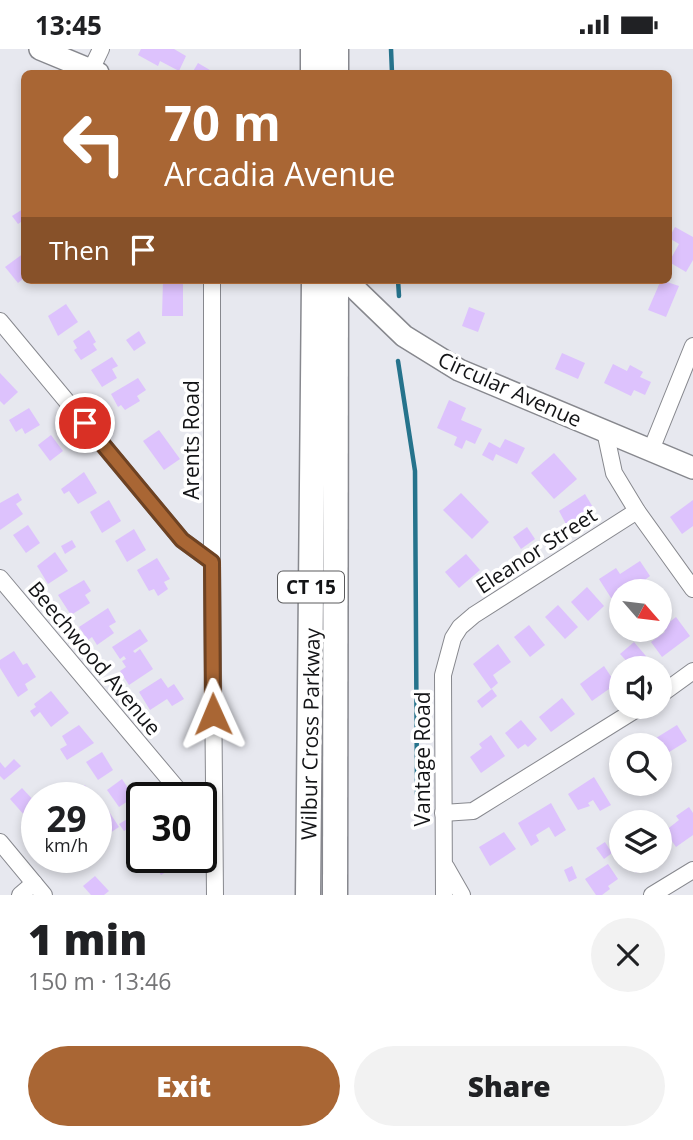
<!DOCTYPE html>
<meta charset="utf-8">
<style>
body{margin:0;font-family:"Open Sans",sans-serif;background:#f2f2f2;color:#202124;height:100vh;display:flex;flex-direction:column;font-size:26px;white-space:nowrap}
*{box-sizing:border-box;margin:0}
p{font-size:23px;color:#757577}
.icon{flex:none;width:38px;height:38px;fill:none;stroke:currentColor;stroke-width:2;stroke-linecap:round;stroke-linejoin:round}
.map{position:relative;height:846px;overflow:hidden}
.sheet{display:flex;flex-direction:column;background:#fff;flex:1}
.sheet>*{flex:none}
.top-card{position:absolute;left:21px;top:21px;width:651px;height:214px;border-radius:10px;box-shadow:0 4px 10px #0003;background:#a96634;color:#fff;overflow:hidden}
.needle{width:46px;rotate:118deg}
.buttons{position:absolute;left:609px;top:530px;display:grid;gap:14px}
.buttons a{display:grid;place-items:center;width:63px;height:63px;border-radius:50%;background:#fff;box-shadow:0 4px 10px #0003;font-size:35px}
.speed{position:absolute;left:21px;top:733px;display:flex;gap:14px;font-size:35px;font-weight:700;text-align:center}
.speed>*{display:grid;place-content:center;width:91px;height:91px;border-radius:50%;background:#fff;box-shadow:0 4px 10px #0003;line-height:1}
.speed small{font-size:18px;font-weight:400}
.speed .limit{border:4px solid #111;border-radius:10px;background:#fff;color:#111}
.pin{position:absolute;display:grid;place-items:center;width:60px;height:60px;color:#fff;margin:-30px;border:4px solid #fff;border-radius:50%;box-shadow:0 2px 7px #0007}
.me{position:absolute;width:77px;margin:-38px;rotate:359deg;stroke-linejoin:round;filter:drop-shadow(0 0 5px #0008)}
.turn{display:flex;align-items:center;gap:24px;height:147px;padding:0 28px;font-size:32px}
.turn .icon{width:91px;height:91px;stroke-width:2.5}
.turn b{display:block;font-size:49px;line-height:60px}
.then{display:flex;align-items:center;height:66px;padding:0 28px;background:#0003;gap:14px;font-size:26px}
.round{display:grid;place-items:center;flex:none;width:74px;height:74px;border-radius:37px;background:#f2f2f2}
.headline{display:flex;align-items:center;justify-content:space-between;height:119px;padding:0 28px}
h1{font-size:42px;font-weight:800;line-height:52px}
.action{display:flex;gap:14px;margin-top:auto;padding:14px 28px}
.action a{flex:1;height:80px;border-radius:42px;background:#a96634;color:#fff;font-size:28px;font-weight:800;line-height:80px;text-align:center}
.action a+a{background:#f2f2f2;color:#202124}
.status{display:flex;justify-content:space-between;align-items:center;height:49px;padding:0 35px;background:#fff;direction:ltr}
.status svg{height:19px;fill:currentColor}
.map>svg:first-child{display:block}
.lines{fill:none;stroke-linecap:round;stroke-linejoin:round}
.stream{stroke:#26738c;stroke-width:4.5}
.building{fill:#ddc2fd}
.minor-casing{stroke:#87888e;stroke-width:18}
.major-casing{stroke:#87888e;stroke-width:24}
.highway-casing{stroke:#87888e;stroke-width:27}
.minor{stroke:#fff;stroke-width:16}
.major{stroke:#fff;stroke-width:21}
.highway{stroke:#fff;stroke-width:24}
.route-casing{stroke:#6e4222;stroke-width:18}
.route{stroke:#a96634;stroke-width:12}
.labels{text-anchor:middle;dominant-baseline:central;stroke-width:7;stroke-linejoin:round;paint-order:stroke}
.shield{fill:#fff;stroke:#5a5a5c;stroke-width:2}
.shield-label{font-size:19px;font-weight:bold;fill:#131416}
.street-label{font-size:21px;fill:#131416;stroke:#fff}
</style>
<div class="status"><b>13:45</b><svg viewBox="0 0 49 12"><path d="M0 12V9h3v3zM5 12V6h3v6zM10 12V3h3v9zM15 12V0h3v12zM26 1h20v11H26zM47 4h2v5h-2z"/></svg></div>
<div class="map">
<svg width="693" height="846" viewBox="0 0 693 846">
<rect width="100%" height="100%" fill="#e7e8ef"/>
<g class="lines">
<g class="stream">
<path d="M391 0 392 24"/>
<path d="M398 231 399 247"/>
<path d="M398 312 415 422 417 746"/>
</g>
</g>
<g class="building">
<path d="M141 0H174L186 7 179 22 160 12 158 17 138 6Z"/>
<path d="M198 14 215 24H192Z"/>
<path d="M23 160 24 171 18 175 12 167Z"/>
<path d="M675 178 693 188V211L686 223 669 213 679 195 669 189Z"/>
<path d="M24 204V229L18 234 5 218Z"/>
<path d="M163 231H183V267H162Z"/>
<path d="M661 231 679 237 666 268 648 261Z"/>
<path d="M66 255 78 273 58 287 48 267Z"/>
<path d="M469 258 485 264 478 283 462 277Z"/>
<path d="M89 281 96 293 93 295 97 301 81 311 74 301 77 299 73 292Z"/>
<path d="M139 282 146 294 134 302 126 291Z"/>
<path d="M562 304 585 314 578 330 555 320Z"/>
<path d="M112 308 118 317 112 320 117 329 102 338 91 321Z"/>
<path d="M613 315 627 322 630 316 643 323 640 328 651 333 645 346 634 341 631 347 604 334Z"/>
<path d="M0 324 18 343 4 356 0 352Z"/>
<path d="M138 329 146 341 137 347 140 352 125 361 121 356 118 358 111 345Z"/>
<path d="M449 351 466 359 461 371 482 380 475 395 466 391 462 400 454 396 457 388 437 379Z"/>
<path d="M29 359 40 376 25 385 22 379 16 383 9 371Z"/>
<path d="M159 381 180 410 164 421 143 392Z"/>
<path d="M51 386 63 402 50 412 38 396Z"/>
<path d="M505 390 525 399 517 415 496 405 493 412 482 406 489 393 500 399Z"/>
<path d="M554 404 577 430 554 450 531 424Z"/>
<path d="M84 423 97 444 78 455 69 442 64 445 61 440Z"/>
<path d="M18 444 22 451 16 455 23 465 0 481V454Z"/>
<path d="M461 444 489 473 472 490 443 461Z"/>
<path d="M585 445 594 460 567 477 559 462Z"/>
<path d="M109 451 121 472 102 484 90 463Z"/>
<path d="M693 451V477L682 485 670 468Z"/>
<path d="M28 476 40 494 26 504 13 486Z"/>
<path d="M527 478 535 490 521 500 513 488Z"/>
<path d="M134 480 146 501 127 513 115 492Z"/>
<path d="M72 491 76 498 65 505 61 497Z"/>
<path d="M55 503 68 522 48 535 37 517Z"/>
<path d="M466 505 480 521 459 539 445 523Z"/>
<path d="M157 509 170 530 164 533 168 540 158 547 154 540 149 542 137 521Z"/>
<path d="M640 512 650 527 646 530 654 542H621V547L613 552 599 530 616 519 620 525Z"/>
<path d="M84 531 91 542 85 546 90 554 71 566 58 546Z"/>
<path d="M587 538 604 557 588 572 571 553Z"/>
<path d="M558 556 578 578 565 590 545 568Z"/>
<path d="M108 559 116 573 109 577 114 584 97 596 92 588 88 591 79 578Z"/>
<path d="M676 568 690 587 662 608 651 593 665 583 662 579Z"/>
<path d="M529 576 545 596 530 608 514 588Z"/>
<path d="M140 580 148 592 133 602 135 604 140 600 153 620 129 636 120 622 126 618 122 612 126 610 124 607 120 610 112 598Z"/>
<path d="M634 593 651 613 644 620H634L620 605Z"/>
<path d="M498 595 511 613 493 626 498 634 491 640 473 615Z"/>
<path d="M14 602 23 616 27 614 36 628 25 635 28 641 18 648 0 619V611Z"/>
<path d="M604 617 616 635 592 652 580 635Z"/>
<path d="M161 629 168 639 174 635 184 650 172 657 167 650 150 661 139 643Z"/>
<path d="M492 640 497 647 482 659 477 652Z"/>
<path d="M51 642 69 664 51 678 40 663 34 668 30 662 36 658 34 655Z"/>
<path d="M562 649 575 665 551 683 539 668Z"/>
<path d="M521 671 537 690 528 698 525 695 518 700 505 684Z"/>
<path d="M79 676 94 694 67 711 60 700 67 696 62 687Z"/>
<path d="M677 676 687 692 666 705 656 689Z"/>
<path d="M491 686 505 707 481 724 470 708 482 699 479 695Z"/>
<path d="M102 703 113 721 98 731 86 713Z"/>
<path d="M14 710 21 717 4 731 0 727V713L5 719Z"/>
<path d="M594 728 611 756 600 762 593 751 588 754 590 757 578 761 568 745Z"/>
<path d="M122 730 134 748 119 758 107 741Z"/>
<path d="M85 736 89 743 77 749 73 743Z"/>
<path d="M22 739 37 755 25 767 10 750Z"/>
<path d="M551 754 566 781 555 788 549 778 536 786 539 792 531 797 518 774Z"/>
<path d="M689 758 693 764V786L676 798 665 782 679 771 676 767Z"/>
<path d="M108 761 119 778 107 786 96 768Z"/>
<path d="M142 761V786L137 788 130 778 124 782 119 775Z"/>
<path d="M504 783 516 800 490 817 479 798Z"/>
<path d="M605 793 612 804 604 810 596 799Z"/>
<path d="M149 808H184L186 811 161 826Z"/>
<path d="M627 812H652L636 824Z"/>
<path d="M608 815 618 830 608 837 610 840 602 846H596L585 830Z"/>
<path d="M572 817 577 829 569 833 564 821Z"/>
<path d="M95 827 109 842 104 846H91L83 837Z"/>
</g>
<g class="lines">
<g class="minor-casing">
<g id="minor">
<path d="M91 21 101 0"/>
<path d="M212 231V513L215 846"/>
<path d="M0 272 182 491 212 513"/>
<path d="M605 382 614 424 637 462 693 540"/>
<path d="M651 401 693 297"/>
<path d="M0 529 185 749"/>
<path d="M660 646 693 622"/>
<path d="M443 764 473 762 640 658"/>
<path d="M0 793 44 846"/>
<path d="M446 818 462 846"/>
<path d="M20 846 34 834"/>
<path d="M444 846 443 626 453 589 460 578 474 566 637 462"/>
<path d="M652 846 693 821"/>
</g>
</g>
<g class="major-casing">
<g id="major">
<path d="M40 0 98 24"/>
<path d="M346 231 404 287 459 321 693 419"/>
</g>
</g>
<g class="highway-casing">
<g id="highway">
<path d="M313 0V24"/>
<path d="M336 0V24"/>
<path d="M308 846 314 231"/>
<path d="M335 846 336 231"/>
</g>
</g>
<use href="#minor" class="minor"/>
<use href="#major" class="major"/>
<use href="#highway" class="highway"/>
</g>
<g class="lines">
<g class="route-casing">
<path id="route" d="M85 374 182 491 212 513 213 665"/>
</g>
<use href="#route" class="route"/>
</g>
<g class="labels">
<rect class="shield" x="278" y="522.5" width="66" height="31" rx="5"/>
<g class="shield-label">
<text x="311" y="538">CT 15</text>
</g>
<g class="street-label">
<text transform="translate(510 340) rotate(24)">Circular Avenue</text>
<text transform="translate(191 391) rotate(-90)">Arents Road</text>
<text transform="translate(536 501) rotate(-33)">Eleanor Street</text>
<text transform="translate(95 609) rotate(50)">Beechwood Avenue</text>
<text transform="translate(310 685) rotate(-89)">Wilbur Cross Parkway</text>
<text transform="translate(422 710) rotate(-90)">Vantage Road</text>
</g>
</g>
</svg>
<div class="buttons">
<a><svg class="needle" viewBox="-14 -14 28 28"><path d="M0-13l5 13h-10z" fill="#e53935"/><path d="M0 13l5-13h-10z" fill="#757577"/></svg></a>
<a><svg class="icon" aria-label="sound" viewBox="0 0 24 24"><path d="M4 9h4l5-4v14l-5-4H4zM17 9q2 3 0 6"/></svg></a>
<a><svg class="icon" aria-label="search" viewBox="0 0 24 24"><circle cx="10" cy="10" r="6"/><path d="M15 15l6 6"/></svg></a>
<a><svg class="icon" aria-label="layers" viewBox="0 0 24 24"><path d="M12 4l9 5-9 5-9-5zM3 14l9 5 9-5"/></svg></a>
</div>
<div class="speed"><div>29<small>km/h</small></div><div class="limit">30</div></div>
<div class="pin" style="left:85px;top:374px;background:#d93025"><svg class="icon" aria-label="arrive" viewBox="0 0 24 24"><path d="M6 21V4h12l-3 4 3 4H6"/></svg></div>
<svg class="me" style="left:213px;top:665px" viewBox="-20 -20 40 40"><path d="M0-17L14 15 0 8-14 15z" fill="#a96634" stroke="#fff" stroke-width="4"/></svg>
<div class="top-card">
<div class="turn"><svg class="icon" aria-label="left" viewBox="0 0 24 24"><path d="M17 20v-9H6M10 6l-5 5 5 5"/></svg><div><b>70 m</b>Arcadia Avenue</div></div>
<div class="then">Then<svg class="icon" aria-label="arrive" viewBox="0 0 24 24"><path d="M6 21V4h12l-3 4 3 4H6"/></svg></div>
</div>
</div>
<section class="sheet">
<div class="headline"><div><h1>1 min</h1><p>150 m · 13:46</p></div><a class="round"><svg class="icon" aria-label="close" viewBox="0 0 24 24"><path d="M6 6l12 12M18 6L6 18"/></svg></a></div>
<div class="action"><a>Exit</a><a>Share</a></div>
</section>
